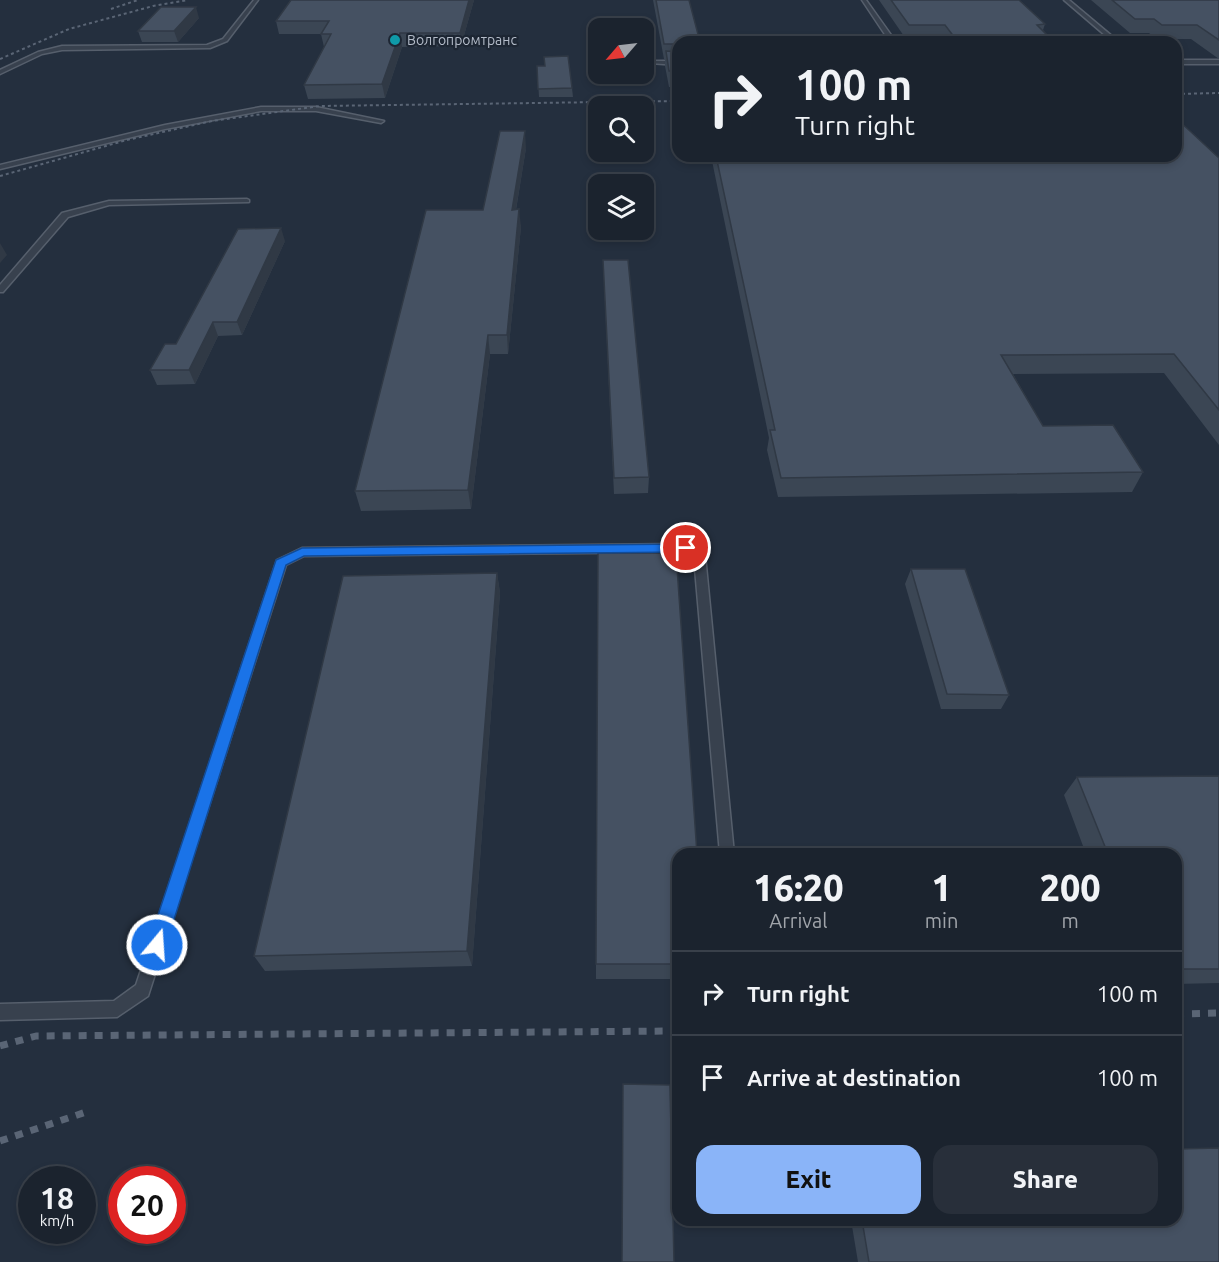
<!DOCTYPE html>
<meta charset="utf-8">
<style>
body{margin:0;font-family:Ubuntu,sans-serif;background:#282f3a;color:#f1f3f6;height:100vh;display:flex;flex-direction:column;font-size:22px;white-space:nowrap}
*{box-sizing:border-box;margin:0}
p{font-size:20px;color:#a0a4aa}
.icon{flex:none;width:33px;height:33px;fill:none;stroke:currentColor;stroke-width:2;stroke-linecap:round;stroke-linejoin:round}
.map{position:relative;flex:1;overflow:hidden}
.sheet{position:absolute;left:672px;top:848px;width:510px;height:378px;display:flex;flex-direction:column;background:#1b232e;border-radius:18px;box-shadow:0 3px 9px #0003,0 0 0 2px #39404a}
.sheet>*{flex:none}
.top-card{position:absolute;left:672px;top:36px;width:510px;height:126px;border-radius:18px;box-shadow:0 3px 9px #0003,0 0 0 2px #39404a;background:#1b232e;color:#f1f3f6;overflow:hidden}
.needle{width:39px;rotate:242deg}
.fabs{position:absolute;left:588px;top:18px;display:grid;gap:12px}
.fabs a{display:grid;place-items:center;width:66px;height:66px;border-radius:12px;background:#1b232e;box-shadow:0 3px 9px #0003,0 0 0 2px #39404a;font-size:30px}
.speed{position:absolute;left:18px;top:1166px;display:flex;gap:12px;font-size:30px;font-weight:700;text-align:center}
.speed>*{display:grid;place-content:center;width:78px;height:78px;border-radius:50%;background:#1b232e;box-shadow:0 3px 9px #0003,0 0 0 2px #39404a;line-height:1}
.speed small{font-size:15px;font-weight:400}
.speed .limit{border:9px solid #d22;background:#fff;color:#111}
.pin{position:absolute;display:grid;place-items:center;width:51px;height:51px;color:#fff;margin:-26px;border:3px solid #fff;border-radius:50%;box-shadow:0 2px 6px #0007}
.me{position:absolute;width:66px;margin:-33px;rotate:18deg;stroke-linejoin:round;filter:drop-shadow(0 0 4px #0008)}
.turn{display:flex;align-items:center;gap:21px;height:126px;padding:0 24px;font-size:27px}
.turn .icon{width:78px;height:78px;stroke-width:2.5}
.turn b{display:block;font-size:42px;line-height:51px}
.eta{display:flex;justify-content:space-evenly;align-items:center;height:102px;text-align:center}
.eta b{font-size:36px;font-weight:800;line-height:42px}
.button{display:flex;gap:12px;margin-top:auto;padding:12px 24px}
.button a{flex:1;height:69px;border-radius:18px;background:#8ab4f8;color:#111;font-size:24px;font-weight:800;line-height:69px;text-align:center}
.button a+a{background:#282f3a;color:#f1f3f6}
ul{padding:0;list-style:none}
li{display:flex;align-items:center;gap:18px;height:84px;padding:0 24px;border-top:2px solid #39404a}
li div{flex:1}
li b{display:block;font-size:22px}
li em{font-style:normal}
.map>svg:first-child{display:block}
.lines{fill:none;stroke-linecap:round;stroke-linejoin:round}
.lane-casing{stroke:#565f6c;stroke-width:3}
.lane{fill:#38414e;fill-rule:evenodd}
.rail-far1{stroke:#5a6575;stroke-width:2;stroke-dasharray:3 3;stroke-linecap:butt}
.rail{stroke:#5a6575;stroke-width:7;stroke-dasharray:8 8;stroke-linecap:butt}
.wall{fill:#3b4654}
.shaded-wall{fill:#303945}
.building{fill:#455162;stroke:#303945;stroke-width:1.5}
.route{fill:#1a73e8;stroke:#114b97;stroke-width:1.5}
.culture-dot{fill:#0f9aa8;stroke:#1d2633;stroke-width:2}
.labels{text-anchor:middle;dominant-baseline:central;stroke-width:4.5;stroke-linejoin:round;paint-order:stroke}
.far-poi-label{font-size:14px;fill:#b4bcc9;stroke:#1d2633;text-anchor:start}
</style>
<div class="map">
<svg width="1219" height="1262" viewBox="0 0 1219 1262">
<rect width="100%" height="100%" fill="#242f3e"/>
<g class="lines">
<g class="lane-casing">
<g id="lane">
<path d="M254 0H258L227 41 210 48 62 50 42 54 0 74V70L38 52 62 46 207 45 223 39Z"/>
<path d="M862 0H866L896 42H890Z"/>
<path d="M1064 0H1069L1119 42H1113Z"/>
<rect x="1176" y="60" width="43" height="4"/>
<path d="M678 61V65L649 63 652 61Z"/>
<path d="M261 107H316L384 121 381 123 316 111H261L165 129 0 169V165L165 125Z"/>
<path d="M247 199 249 200V202L109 205 68 217 3 292H0V285L62 213 109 201Z"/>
<path d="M686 544 703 552 705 555 734 854H720L694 557 684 552 304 556 286 565 148 996 117 1017 0 1020V1004L114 1001 136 985 277 560 302 548Z"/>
</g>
</g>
<use href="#lane" class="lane"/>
<g class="rail-far1">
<path d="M111 9 138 0"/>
<path d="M0 59 69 29 153 6 188 0"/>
<path d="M1176 94 1219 93"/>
<path d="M0 176 127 140 212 121 320 106 678 101"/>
</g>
<g class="rail">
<path d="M1176 1014 1219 1013"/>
<path d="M0 1046 36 1036 678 1031"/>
<path d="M0 1141 89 1111"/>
</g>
</g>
<g class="wall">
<path d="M291 0H474L461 46 402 47 385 98 308 99 304 85 324 47 321 34H279L276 21Z"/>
<path d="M653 0H689L678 42V87H669L665 66V59H664Z"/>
<path d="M879 0H1019L1045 24 1043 30 1054 42H943L942 39H906Z"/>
<path d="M1091 0H1219V59L1191 39H1156L1149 33H1130Z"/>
<path d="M199 18 178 42H142L138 31Z"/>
<path d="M537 66 572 88 573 97H539Z"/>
<path d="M526 148 516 210 521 227 508 354H490L471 509 361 511 355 491Z"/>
<path d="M711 156H1176L1219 158V445L1164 373 1013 374 1043 426 1143 472 1132 492 778 497 767 450 769 438Z"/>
<path d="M602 230H630V237H603Z"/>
<path d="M285 241 242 335 218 336 195 384 157 385 150 370 176 344Z"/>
<path d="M603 260 649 477 648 493 614 494Z"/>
<path d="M911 569 1009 695 1001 709H941L905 584Z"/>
<path d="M497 573 500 593 472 966 265 971 254 956Z"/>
<path d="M1219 776V983L1176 984V854H1086L1064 795 1077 777Z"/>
<path d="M678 854V979H596V964Z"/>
<path d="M851 1220H1176L1219 1262H858Z"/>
</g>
<g class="shaded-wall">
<path d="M469 0H474L461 46 460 33Z"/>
<path d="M196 7 199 18 178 42 174 31Z"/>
<path d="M400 33 402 47 385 98 382 84Z"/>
<path d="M525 131 526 148 513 227 512 210Z"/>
<path d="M519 209 521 227 508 354 507 335Z"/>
<path d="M281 228 285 241 242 335 237 322Z"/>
<path d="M0 243 7 255 0 263Z"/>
<path d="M213 322 218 336 195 384 189 370Z"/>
<path d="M488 335 490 354 471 509 468 490Z"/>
<path d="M497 573 500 593 472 966 467 951Z"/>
</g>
<g class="building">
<path d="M291 0H469L460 33H400L382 84 304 85 331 34H321L329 21H276Z"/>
<path d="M656 0H689L700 42H678V44H664Z"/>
<path d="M891 0H1019L1045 24 1037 25 1054 42H958L945 25H909Z"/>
<path d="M1112 0H1219V40L1197 25H1162L1154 19H1135Z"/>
<path d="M161 7H196L174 31H138Z"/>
<path d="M666 51 678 52V71H669Z"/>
<path d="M568 56 572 88 538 89 537 66H545L544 57Z"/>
<path d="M1176 118 1219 158V410L1174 354 1001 355 1043 426 1113 425 1143 472 781 478 770 430H775L716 156H1176Z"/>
<path d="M500 131H525L512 210 519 209 507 335H488L468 490 355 491 426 210H483Z"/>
<path d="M281 228 237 322H213L189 370H150L165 344H176L238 229Z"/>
<path d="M603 260H628L649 477 614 478Z"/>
<path d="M598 553H676L697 854H678V964H596Z"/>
<path d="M911 569H965L1009 695 947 694Z"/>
<path d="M497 573 467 951 254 956 343 576Z"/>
<path d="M1219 776V969H1176V854H1108L1077 777Z"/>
<path d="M623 1084 670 1085 674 1262H622Z"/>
<path d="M1219 1148V1262H869L862 1220H1176V1149Z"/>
</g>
<path class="route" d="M686 544 693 548 686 552 304 556 286 565 166 945 163 951 157 954 150 951 148 945 276 560 302 548Z"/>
<circle class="culture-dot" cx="395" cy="40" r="6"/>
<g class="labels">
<g class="far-poi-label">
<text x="407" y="40">Волгопромтранс</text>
</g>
</g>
</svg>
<div class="fabs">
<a><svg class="needle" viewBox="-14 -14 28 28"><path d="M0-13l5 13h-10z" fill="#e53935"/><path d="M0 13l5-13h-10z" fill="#a0a4aa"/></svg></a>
<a><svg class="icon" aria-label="search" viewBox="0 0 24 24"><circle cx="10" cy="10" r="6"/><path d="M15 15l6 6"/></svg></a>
<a><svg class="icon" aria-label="layers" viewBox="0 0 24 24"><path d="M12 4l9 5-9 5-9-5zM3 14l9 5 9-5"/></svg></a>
</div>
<div class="speed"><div>18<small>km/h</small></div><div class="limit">20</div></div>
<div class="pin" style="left:686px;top:548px;background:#d93025"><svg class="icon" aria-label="arrive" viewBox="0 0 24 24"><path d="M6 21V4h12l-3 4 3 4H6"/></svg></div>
<svg class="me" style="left:157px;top:945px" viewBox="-20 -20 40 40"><circle r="17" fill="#1a73e8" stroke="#fff" stroke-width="3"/><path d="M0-11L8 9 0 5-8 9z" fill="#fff"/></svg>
<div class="top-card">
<div class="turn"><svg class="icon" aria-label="right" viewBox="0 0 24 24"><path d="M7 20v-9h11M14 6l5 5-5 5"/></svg><div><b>100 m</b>Turn right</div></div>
</div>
<section class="sheet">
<div class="eta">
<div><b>16:20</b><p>Arrival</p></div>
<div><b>1</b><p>min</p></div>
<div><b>200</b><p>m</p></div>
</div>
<ul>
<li><svg class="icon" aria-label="right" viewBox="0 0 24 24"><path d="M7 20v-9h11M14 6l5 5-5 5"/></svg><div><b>Turn right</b></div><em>100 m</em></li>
<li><svg class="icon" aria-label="arrive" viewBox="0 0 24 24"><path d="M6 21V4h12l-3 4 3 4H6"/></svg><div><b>Arrive at destination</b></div><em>100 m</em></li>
</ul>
<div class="button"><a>Exit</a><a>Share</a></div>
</section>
</div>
